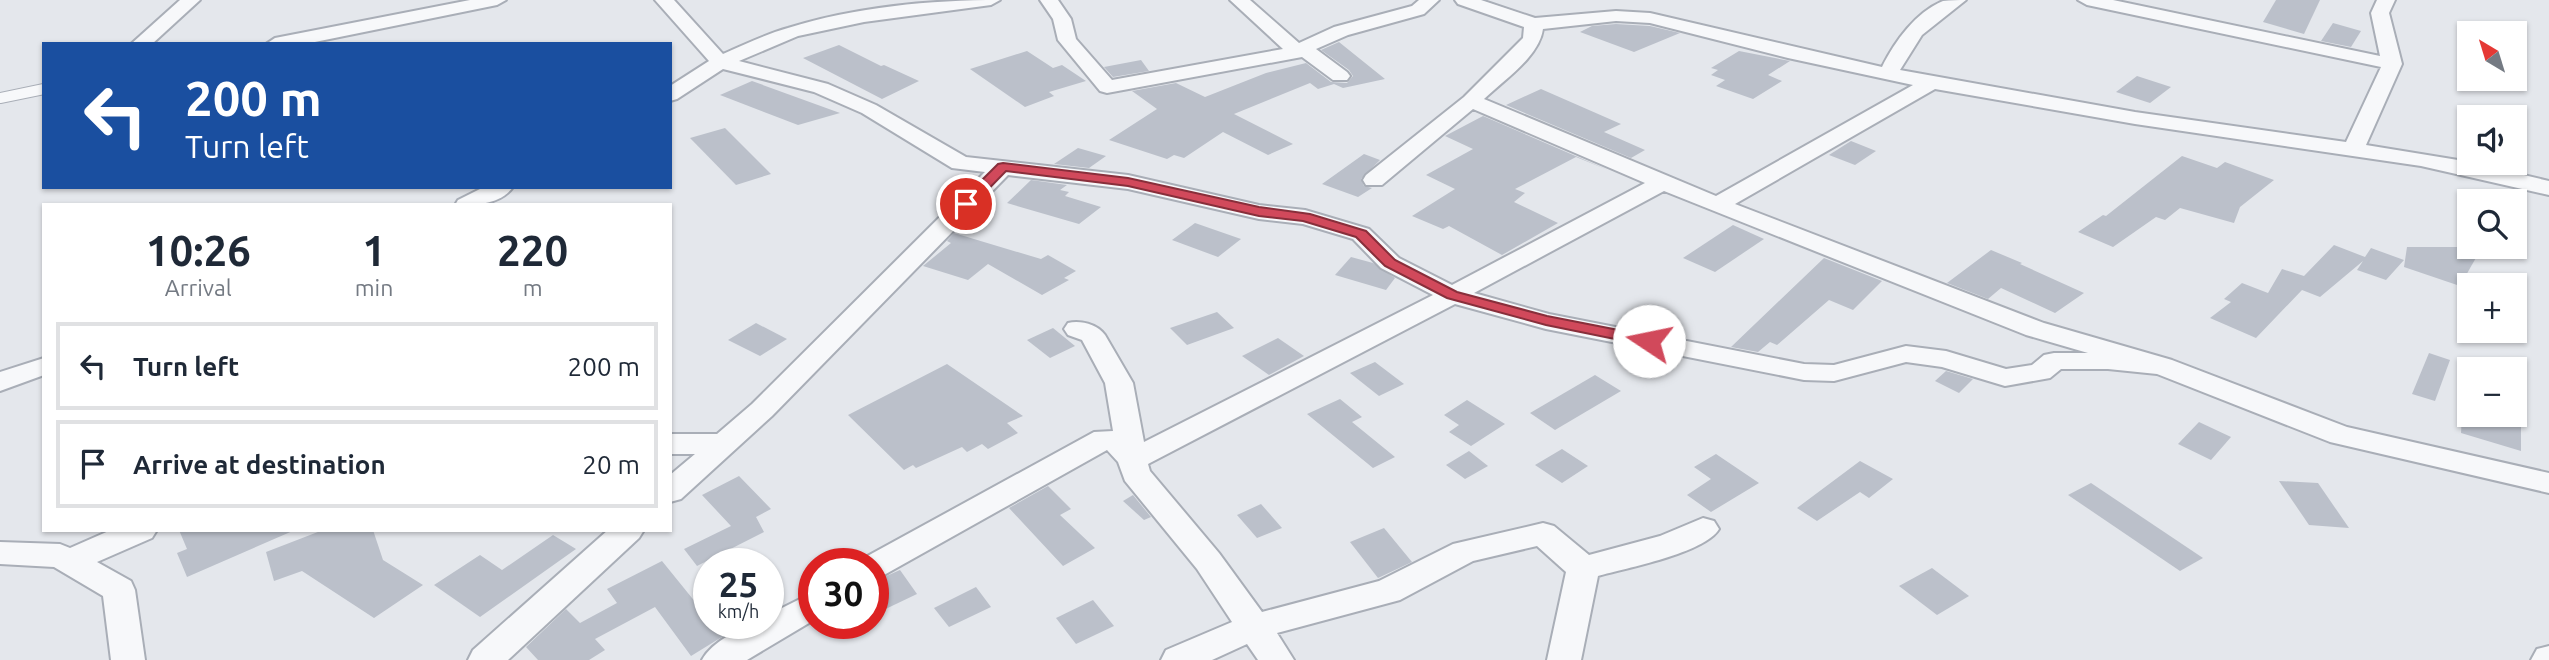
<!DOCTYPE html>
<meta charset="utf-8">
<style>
body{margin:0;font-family:Ubuntu,sans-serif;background:#f2f2f3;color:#1f2937;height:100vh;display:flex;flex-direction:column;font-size:26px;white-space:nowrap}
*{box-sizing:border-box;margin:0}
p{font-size:23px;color:#747a83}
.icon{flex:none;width:38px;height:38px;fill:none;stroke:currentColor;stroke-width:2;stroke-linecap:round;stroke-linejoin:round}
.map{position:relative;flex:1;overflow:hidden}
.side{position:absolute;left:42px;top:203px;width:630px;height:329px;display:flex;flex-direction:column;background:#fff;border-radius:0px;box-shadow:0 2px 5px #0004}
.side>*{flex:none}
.hud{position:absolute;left:42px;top:42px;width:630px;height:147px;border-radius:0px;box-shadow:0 2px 5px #0004;background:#1a4fa0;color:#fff;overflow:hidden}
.needle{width:46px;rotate:322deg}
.fabs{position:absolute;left:2457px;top:21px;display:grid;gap:14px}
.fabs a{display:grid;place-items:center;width:70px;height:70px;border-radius:0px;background:#fff;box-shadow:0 2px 5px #0004;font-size:35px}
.speed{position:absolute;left:693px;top:548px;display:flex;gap:14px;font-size:35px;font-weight:700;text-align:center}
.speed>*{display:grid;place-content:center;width:91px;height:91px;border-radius:50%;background:#fff;box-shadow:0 2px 5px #0004;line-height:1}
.speed small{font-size:18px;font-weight:400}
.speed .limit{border:10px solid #d22;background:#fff;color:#111}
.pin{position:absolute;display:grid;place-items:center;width:60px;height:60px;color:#fff;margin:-30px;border:4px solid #fff;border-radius:50%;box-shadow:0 2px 7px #0007}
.me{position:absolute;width:77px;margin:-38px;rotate:281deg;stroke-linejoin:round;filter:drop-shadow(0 0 5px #0008)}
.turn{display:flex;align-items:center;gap:24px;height:147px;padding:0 28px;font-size:32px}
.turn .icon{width:91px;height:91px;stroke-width:2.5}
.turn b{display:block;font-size:49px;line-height:60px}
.eta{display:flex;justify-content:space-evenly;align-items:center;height:119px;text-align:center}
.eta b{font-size:42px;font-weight:700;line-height:49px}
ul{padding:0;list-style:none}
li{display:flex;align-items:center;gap:21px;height:88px;margin:0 14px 10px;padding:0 14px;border:4px solid #e0e1e3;border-radius:0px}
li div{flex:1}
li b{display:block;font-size:26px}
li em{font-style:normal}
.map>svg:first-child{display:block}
.building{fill:#bbc0ca}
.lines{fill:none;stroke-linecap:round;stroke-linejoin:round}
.lane-casing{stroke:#a9aeb7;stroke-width:12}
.street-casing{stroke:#a9aeb7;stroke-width:4}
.lane{stroke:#f7f8fa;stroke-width:10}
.street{fill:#f7f8fa;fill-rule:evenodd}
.route{fill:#d1495b;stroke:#882f3b;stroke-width:2}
</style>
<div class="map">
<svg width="2549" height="660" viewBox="0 0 2549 660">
<rect width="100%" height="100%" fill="#e4e7ec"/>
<g class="building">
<path d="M2276 0H2320L2304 34 2263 22Z"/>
<path d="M2333 23 2361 31 2351 47 2321 41Z"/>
<path d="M1616 24 1650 26 1680 33 1634 52 1580 32 1592 26Z"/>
<path d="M1339 42 1385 79 1343 88 1334 84 1318 89 1310 83 1234 114 1293 144 1268 155 1223 132 1184 158 1174 155 1167 159 1109 140 1157 109 1132 91 1176 83 1205 97 1266 73 1306 63 1331 82 1347 83 1353 76 1349 70 1321 50Z"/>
<path d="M839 45 881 66 884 65 919 81 882 99 803 58Z"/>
<path d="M1027 51 1053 68 1062 65 1086 81 1049 92 1054 96 1025 107 970 69Z"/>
<path d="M1739 51 1790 61 1768 75 1782 81 1753 99 1716 86 1725 80 1711 75 1718 70 1711 68Z"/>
<path d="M1141 60 1149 71 1113 77 1104 67Z"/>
<path d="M2137 76 2171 87 2150 103 2116 92Z"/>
<path d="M752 81 840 113 798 125 720 95Z"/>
<path d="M1541 89 1621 124 1604 132 1645 150 1631 158 1506 105Z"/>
<path d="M1483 116 1608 170 1576 157 1515 189 1525 193 1514 202 1558 223 1502 255 1449 226 1443 229 1412 216 1455 189 1426 175 1473 149 1445 136Z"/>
<path d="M725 128 771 174 736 185 690 138Z"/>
<path d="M1851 141 1876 151 1855 165 1829 155Z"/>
<path d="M1078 148 1106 156 1089 168 1054 164Z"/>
<path d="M1364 154 1380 160 1361 179 1364 186 1372 188 1358 197 1322 184Z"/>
<path d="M2182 156 2217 168 2225 162 2274 180 2240 207 2234 223 2180 208 2165 220 2156 217 2113 247 2078 232 2103 215 2106 216Z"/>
<path d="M1031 180 1067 185 1060 190 1069 192 1065 196 1101 207 1079 224 1007 203Z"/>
<path d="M1195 223 1241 239 1218 257 1172 240Z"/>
<path d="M1733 225 1764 239 1715 272 1683 258Z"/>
<path d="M954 233 1041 259 1048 255 1076 271 1064 278 1069 280 1042 295 988 264 968 280 923 266 951 243 947 241Z"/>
<path d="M2334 245 2365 257 2371 248 2404 260 2386 280 2357 270 2363 261 2320 297 2302 290 2256 338 2210 318 2231 302 2224 299 2242 283 2268 293 2282 269 2304 276Z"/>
<path d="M2407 247H2482L2460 286 2404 267Z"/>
<path d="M1991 250 2022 263 2020 264 2084 293 2055 313 2001 288 1988 299 1947 283Z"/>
<path d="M1351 257 1373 263 1395 278 1386 290 1335 275Z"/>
<path d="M1824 258 1882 281 1853 310 1829 300 1777 345 1770 342 1758 352 1731 347Z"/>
<path d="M1217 312 1234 328 1187 345 1170 328Z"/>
<path d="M756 323 787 339 760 356 728 340Z"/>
<path d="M1053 328 1075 346 1050 358 1027 340Z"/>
<path d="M1278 338 1304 356 1269 375 1242 356Z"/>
<path d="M2429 353 2450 360 2435 401 2412 394Z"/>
<path d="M1375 362 1404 384 1379 396 1350 373Z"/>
<path d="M947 364 1023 416 1007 423 1018 433 988 449 982 444 967 452 962 447 916 468 913 465 904 470 848 415Z"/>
<path d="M1946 371 1973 379 1959 393 1935 381Z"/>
<path d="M1595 375 1621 391 1555 430 1530 413Z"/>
<path d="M1340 399 1362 417 1352 422 1395 457 1373 468 1307 414Z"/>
<path d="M1467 400 1505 424 1471 446 1449 432 1459 425 1444 415Z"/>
<path d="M2462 415H2521V451L2461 433Z"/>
<path d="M2199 422 2231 437 2211 460 2178 444Z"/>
<path d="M1562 449 1588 466 1562 483 1535 465Z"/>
<path d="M1469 451 1488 466 1465 479 1446 465Z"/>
<path d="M1716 454 1759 483 1711 512 1687 495 1711 479 1694 467Z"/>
<path d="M1860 461 1893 479 1869 498 1860 492 1817 521 1797 508Z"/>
<path d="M739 476 771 509 756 517 764 532 697 566 684 549 731 526 702 495Z"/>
<path d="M2279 481 2318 483 2349 528 2309 525Z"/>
<path d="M2091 483 2203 558 2180 571 2068 495Z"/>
<path d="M1048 486 1071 509 1060 515 1095 548 1063 566 1009 508Z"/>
<path d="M1133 495 1151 517 1144 520 1123 501Z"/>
<path d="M1261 504 1282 528 1257 538 1237 515Z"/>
<path d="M1384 528 1412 562 1378 578 1350 542Z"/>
<path d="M179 530H295L187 577 177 553 187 549Z"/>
<path d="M323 530H373L383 560 423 585 374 618 302 571 274 581 266 552Z"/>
<path d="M553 535 576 549 480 617 434 585 480 555 502 570Z"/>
<path d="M662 561 709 619V623H752L730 632 691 656 655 607 595 639 605 650 589 660H538L526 647 566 609 580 623 617 603 607 589Z"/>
<path d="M1932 568 1969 596 1937 615 1899 586Z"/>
<path d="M900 570 917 594 873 615V582Z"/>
<path d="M976 587 991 607 949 627 934 608Z"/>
<path d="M1093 600 1114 626 1076 644 1056 618Z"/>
</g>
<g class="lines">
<g class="lane-casing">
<path id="lane" d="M0 98 44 89"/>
</g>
<g class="street-casing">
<g id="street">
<path d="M180 0H200L152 44H131Z"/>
<path d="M470 0H506L497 5 305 44H266L275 38Z"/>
<path d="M655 0H674L723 54C744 45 766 34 788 28 855 7 930 0 1000 0L991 5 864 22 798 36 739 61 828 84 876 105 966 157 1128 175 1259 205 1305 210 1369 229 1399 258 1452 285 1645 183 1473 109 1382 185H1366L1363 180 1366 175 1464 97 1523 38 1524 27 1458 4 1455 0H1481L1535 18 1616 11 1650 13 1882 67C1895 41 1916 12 1943 1 1950 0 1959 0 1966 0L1922 35 1900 70 2135 112 2346 142 2381 67 2087 5 2078 0H2113L2380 56 2371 13 2377 0H2395L2389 13 2402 64 2366 145 2464 161 2549 181V195L2421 166 2135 124 1935 89 1735 204 2044 323 2172 360 2347 427 2549 473V493L2330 442 2157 374 2108 369H2061L2050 378 2005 386 1942 367 1906 362 1834 381 1804 380 1546 329 1455 304 1148 464 1150 471 1219 553 1262 612 1379 581 1453 544 1543 523 1554 526 1589 555 1660 536 1703 518 1714 521 1719 529C1705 553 1626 568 1598 576L1581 660H1547L1566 572 1537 546 1473 561 1400 600 1277 633 1294 660H1258L1247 644 1212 660H1161L1166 650 1232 622 1197 569 1125 481 1118 462 1107 450 884 575 873 579V564H859L862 559 1094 432 1113 431 1105 383 1082 340 1068 335 1064 329 1068 323C1080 320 1097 324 1105 335L1133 383 1144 442 1433 295 1381 268 1353 239 1303 224 1259 219 1128 189 1008 175 772 416 681 499 670 502V475L695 454H670V434H717L752 404 985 172 952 168 862 113 814 92 723 69 677 99 670 101V86L709 61ZM1616 21 1650 23 1788 58 1913 85 1716 196 1484 99C1504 80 1539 57 1543 29ZM1664 191 2026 335 2088 353H2054L2044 355 2032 365 2006 369 1946 351 1906 346 1834 365 1804 364 1549 314 1474 293Z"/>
<path d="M1040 0H1058L1071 19 1076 39 1112 80 1283 49 1230 0H1250L1299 43 1334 27 1412 6 1419 0H1439L1424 14 1348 35 1316 49 1347 72 1350 76 1347 80H1333L1302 57 1107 93 1100 91 1058 40 1053 19Z"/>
<path d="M484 187H513C500 205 475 205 455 205L458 200Z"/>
<path d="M44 358V375L0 391V372Z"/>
<path d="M111 530H157L152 538 97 562 131 581 135 590 145 660H111L103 596 54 567 0 564V542L60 544 70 548Z"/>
<path d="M608 530H644L639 538 508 660H468L473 650Z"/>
<path d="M814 592V620L747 660H702C712 641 747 623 768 623V615Z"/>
<path d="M2549 646V660H2531L2537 649Z"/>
</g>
</g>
<use href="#lane" class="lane"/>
<use href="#street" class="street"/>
</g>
<path class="route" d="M1003 163 1128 178 1259 207 1310 214 1366 231 1395 260 1457 292 1547 316 1649 336 1657 341 1649 346 1546 325 1447 298 1385 266 1356 237 1303 221 1259 216 1128 186 1006 171 971 207H961V201L998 164Z"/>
</svg>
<div class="fabs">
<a><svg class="needle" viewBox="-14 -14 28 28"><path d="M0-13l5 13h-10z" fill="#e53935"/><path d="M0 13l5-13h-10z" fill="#747a83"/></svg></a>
<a><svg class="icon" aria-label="sound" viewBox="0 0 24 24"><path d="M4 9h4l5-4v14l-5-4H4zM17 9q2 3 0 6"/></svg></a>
<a><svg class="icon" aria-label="search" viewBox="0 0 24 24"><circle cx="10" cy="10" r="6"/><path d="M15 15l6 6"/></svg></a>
<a>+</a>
<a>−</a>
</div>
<div class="speed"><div>25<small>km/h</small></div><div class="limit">30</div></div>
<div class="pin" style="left:966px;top:204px;background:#d93025"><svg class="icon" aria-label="arrive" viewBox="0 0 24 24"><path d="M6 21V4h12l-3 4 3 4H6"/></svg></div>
<svg class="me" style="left:1649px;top:341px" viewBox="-20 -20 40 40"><circle r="19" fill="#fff"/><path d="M0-13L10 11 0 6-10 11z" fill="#d1495b"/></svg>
<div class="hud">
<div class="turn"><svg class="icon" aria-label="left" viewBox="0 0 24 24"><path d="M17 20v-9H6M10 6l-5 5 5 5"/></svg><div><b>200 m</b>Turn left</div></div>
</div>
<section class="side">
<div class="eta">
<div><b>10:26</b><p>Arrival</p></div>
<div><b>1</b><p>min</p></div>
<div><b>220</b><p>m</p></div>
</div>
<ul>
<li><svg class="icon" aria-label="left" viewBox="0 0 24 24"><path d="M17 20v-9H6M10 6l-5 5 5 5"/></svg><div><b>Turn left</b></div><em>200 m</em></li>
<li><svg class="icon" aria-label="arrive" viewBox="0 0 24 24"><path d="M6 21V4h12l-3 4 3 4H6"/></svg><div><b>Arrive at destination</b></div><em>20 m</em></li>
</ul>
</section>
</div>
